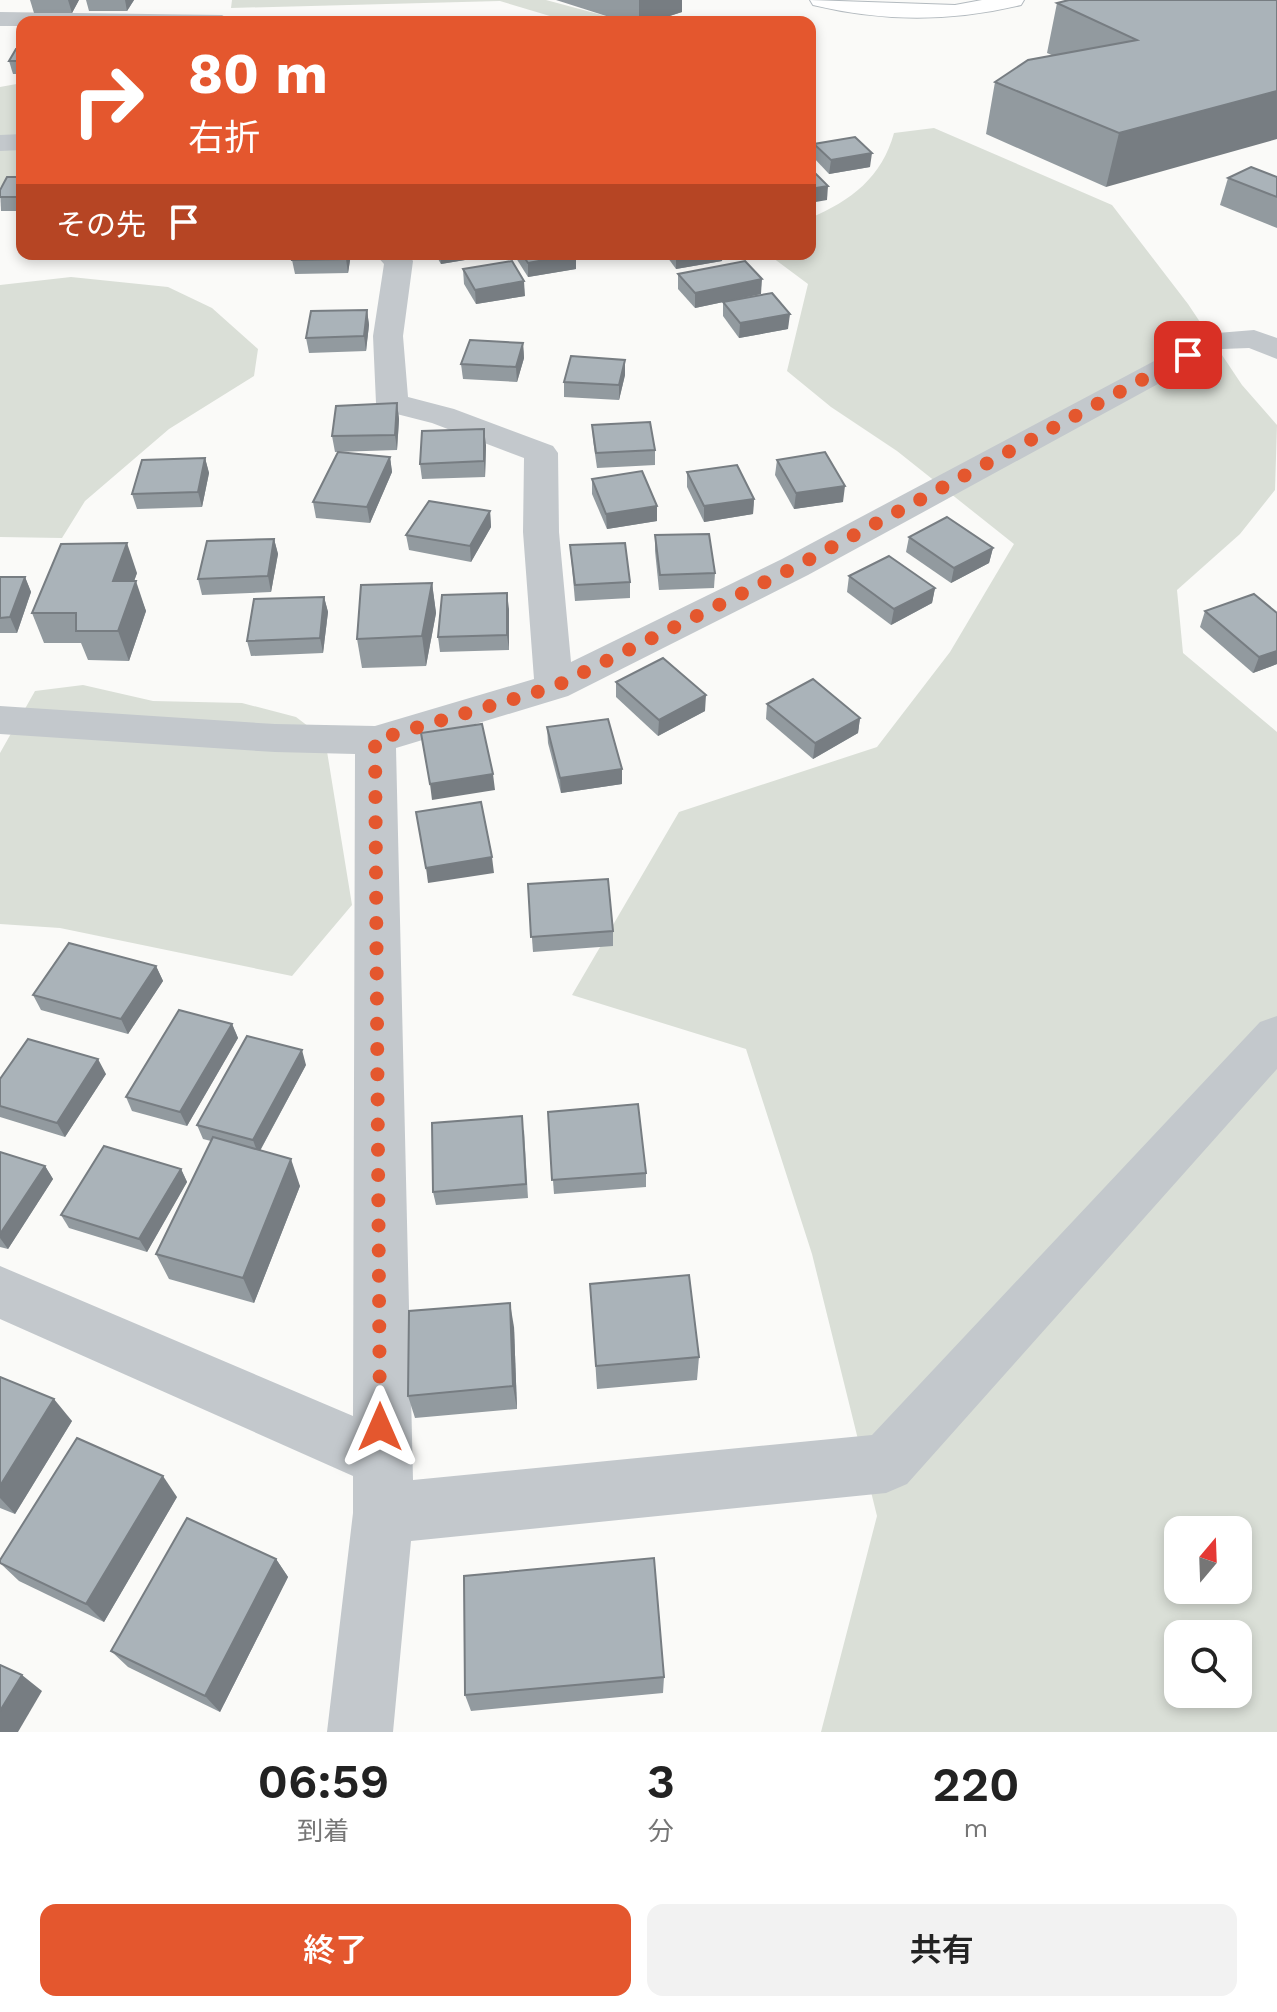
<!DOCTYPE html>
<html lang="ja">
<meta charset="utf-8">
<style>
body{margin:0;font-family:"Work Sans","Noto Sans JP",sans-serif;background:#f2f2f2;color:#222;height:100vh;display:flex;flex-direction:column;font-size:30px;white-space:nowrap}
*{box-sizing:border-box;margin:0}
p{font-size:26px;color:#767676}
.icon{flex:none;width:44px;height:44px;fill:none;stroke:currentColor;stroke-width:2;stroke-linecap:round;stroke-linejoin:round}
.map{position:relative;height:1732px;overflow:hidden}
.drawer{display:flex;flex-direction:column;background:#fff;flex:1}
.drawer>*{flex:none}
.guide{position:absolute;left:16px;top:16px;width:800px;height:244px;border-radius:16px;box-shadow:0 4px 12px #0003;background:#e4572e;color:#fff;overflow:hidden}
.needle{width:52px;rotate:19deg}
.fabs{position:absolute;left:1164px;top:1516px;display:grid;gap:16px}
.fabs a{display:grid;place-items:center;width:88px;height:88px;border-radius:16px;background:#fff;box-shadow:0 4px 12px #0003;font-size:40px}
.pin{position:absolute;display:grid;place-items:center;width:68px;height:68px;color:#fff;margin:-34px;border-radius:16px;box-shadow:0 4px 12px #0006}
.me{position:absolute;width:88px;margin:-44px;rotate:0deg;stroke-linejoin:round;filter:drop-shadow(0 0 6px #0008)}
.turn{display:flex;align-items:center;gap:28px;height:168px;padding:0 40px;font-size:36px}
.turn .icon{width:104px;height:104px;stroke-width:2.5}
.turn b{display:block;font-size:56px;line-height:68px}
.then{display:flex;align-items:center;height:76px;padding:0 40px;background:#0003;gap:16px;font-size:30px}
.eta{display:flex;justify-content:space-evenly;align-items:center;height:136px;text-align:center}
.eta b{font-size:48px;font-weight:600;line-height:56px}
.primary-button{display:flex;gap:16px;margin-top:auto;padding:16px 40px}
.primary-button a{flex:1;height:92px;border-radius:16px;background:#e4572e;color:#fff;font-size:32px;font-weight:600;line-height:92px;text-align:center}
.primary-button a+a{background:#f2f2f2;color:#222}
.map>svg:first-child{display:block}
.green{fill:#dadfd7;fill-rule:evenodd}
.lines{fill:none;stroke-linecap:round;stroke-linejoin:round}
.secondary-casing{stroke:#b3babf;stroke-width:2}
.street{fill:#c3c8cc;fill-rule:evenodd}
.secondary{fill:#fff;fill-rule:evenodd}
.wall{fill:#929a9f}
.shaded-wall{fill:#777d82}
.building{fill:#aab3b9;stroke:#777d82;stroke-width:2}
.route{stroke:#e4572e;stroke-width:14;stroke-dasharray:0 25.2}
</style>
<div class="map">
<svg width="1277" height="1732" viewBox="0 0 1277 1732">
<rect width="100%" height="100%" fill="#fafaf8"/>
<g class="green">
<path d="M232 0H546L628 22H570L500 1 231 8Z"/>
<path d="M22 83V174L0 187V87Z"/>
<path d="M934 128 1112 205 1188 304 1242 385 1277 425 1275 490 1240 534 1177 590 1183 653 1277 732V1732H821L877 1516 812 1254 746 1049 572 995 679 812 877 747 950 652 1014 544 897 451 831 407 787 371 808 284 769 255 810 254V218C851 201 882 177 894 133ZM1178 1530H1238V1590H1178ZM1178 1634H1238V1694H1178Z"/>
<path d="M71 277 168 287 212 308 258 349 254 376 169 429 85 501 62 538 0 537V285Z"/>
<path d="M83 685 153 701 242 703 296 717 325 739 352 905 292 976 60 928 0 924V753L35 691Z"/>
</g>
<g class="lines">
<g class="secondary-casing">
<path id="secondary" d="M810 0 955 5 982 0H1024L1021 5C951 22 883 22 813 5Z"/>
</g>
<g class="street">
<path d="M0 12 222 15 233 22H22V26H0Z"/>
<path d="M22 134V150L0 151V135Z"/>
<path d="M375 254H408L413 261 403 336 408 397 454 409 553 446 558 453 559 532 571 662 782 559 1205 334 1254 330 1277 338V359L1249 348 1222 349 808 575 568 696 396 748 413 1480 872 1435 1260 1022 1277 1016V1069L907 1484 886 1493 411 1541 393 1732H327L353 1513V1476L0 1319V1266L353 1416 355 754 275 752 0 734V706L275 724 375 726 534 679 523 532 524 458 432 423 381 410 376 403 373 336 384 264Z"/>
</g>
<use href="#secondary" class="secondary"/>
</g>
<g class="wall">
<path d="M30 0H79L72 13H34Z"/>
<path d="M86 0H134L127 11H89Z"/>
<path d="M556 0H682V12L651 22H625Z"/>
<path d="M1277 0 1106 187 986 134 995 82 1054 56 1047 53 1057 3Z"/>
<path d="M22 48V74H13L9 61Z"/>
<path d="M814 144 870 167 829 174 813 157Z"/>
<path d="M22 177V211H1L0 190Z"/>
<path d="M1277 177V228L1220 205 1228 178Z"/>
<path d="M293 254H351L348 273 295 274 292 260Z"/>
<path d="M435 254H488L489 256 441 264Z"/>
<path d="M516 254H576V269L528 277 516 258Z"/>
<path d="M665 254H723L722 261 676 269Z"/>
<path d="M463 269 525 296 476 304 464 284Z"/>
<path d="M678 274 761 294 695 308 678 289Z"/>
<path d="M723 302 788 329 739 338 723 316Z"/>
<path d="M367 310 369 325 366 351 309 353 306 338Z"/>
<path d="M523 343 524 358 517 382 463 379 461 364Z"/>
<path d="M625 360V375L619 400 564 397V382Z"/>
<path d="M397 403 399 419 397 450 335 452 332 436Z"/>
<path d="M592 425 655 450V465L597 468 593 440Z"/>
<path d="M486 445 485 477 422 479 420 464Z"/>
<path d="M390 457 392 472 370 523 316 518 313 502Z"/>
<path d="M205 458 209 473 202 507 137 509 132 494Z"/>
<path d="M777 460 843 502 794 509 775 475Z"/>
<path d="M687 472 754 499 753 514 704 522 687 487Z"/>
<path d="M592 479 657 506V521L607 529 592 494Z"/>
<path d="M490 511 491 527 471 562 409 550 406 535Z"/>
<path d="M655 535 715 573 714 588 659 590 655 551Z"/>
<path d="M909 537 993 548 989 563 951 583 906 552Z"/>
<path d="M274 539 278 554 271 592 202 595 198 579Z"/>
<path d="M570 545 630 582V598L575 601Z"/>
<path d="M137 573 134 581 146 611 129 661 88 660 81 643H44L32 613Z"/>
<path d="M849 576 935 588 932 603 891 625 847 592Z"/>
<path d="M0 577H25L31 592 17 633H0Z"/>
<path d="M432 583 436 613 426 666 362 668 357 639Z"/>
<path d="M507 593 509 650 440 652 438 637Z"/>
<path d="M324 597 328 612 323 653 251 656 247 641Z"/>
<path d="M1205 611 1277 613V664L1253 673 1200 627Z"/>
<path d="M616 682 705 711 658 736 616 697Z"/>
<path d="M767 704 860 718 858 733 813 759 766 719Z"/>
<path d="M547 727 622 769V784L561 793 548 743Z"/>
<path d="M528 884 613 931V946L533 952Z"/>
<path d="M156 966 163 981 128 1034 41 1010 33 995Z"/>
<path d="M232 1024 238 1038 187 1126 132 1111 126 1097Z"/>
<path d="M306 1065 260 1151 300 1186 254 1303 169 1279 156 1254 211 1141 203 1139 197 1125Z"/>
<path d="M106 1074 65 1137 0 1117V1079Z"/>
<path d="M548 1112 646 1173V1187L554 1194Z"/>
<path d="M524 1130 528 1198 436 1205 433 1192Z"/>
<path d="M0 1152 45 1166 53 1179 8 1249 0 1247Z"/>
<path d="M181 1169 187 1182 147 1252 69 1228 61 1215Z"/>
<path d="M590 1284 699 1357 697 1380 597 1389Z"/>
<path d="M514 1327 517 1409 415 1418 408 1396Z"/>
<path d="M0 1377 72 1421 15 1514 0 1508Z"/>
<path d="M177 1497 104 1622 19 1581 0 1563Z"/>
<path d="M276 1559 288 1577 220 1712 128 1667 111 1651Z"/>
<path d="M664 1677 663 1693 471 1711 465 1695Z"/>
</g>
<g class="shaded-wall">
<path d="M68 0H79L72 13Z"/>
<path d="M125 0H134L127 11Z"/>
<path d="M639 0H682V12L651 22H639Z"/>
<path d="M1277 91V139L1106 187 1119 133Z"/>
<path d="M872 153 870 167 829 174 831 160Z"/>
<path d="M828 186 827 200 810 203V189Z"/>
<path d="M346 254H351L348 273 346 259Z"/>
<path d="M440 254H488L489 256 441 264Z"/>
<path d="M576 254V269L528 277V263Z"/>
<path d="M676 254H723L722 261 676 269Z"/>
<path d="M762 279 761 294 695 308V293Z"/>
<path d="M524 281 525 296 476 304 475 290Z"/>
<path d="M367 310 369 325 366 351 364 336Z"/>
<path d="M790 314 788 329 739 338 740 323Z"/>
<path d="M523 343 524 358 517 382 516 367Z"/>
<path d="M625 360V375L619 400V385Z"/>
<path d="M397 403 399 419 397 450 395 435Z"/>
<path d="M484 429 486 445 485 477 484 461Z"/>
<path d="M390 457 392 472 370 523 367 507Z"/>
<path d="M205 458 209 473 202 507 198 492Z"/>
<path d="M845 486 843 502 794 509 796 493Z"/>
<path d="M754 499 753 514 704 522V506Z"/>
<path d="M657 506V521L607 529 606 514Z"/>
<path d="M490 511 491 527 471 562 470 546Z"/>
<path d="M274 539 278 554 271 592 268 576Z"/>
<path d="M127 543 137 573 123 611 113 581Z"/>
<path d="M993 548 989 563 951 583 954 568Z"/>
<path d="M25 577 31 592 17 633 10 617Z"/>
<path d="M136 581 146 611 129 661 118 631Z"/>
<path d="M432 583 436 613 426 666 422 636Z"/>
<path d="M935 588 932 603 891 625 894 609Z"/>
<path d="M507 593 509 609V650L507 635Z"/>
<path d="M324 597 328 612 323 653 320 638Z"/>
<path d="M1277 651V664L1253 673 1259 657Z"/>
<path d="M706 695 705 711 658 736 659 720Z"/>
<path d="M860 718 858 733 813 759 815 743Z"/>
<path d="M622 769V784L561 793 560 778Z"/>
<path d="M493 774 495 790 432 800 430 784Z"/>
<path d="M492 857 494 873 428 883 426 868Z"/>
<path d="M156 966 163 981 128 1034 121 1019Z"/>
<path d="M232 1024 238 1038 187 1126 180 1112Z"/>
<path d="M302 1050 306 1065 258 1154 253 1140Z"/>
<path d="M98 1059 106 1074 65 1137 57 1123Z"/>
<path d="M291 1159 300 1186 254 1303 243 1278Z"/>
<path d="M45 1166 53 1179 8 1249 0 1238V1234Z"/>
<path d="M181 1169 187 1182 147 1252 139 1239Z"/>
<path d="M510 1303 514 1327 517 1409 513 1386Z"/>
<path d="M54 1399 72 1421 15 1514 0 1498V1486Z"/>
<path d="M163 1476 177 1497 104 1622 86 1604Z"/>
<path d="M276 1559 288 1577 220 1712 205 1696Z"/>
<path d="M22 1675 42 1691 18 1732H0V1711Z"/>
</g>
<g class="building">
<path d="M1069 0H1277V91L1119 133 995 82 1028 60 1137 40 1057 3Z"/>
<path d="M491 17H538L537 22H490Z"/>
<path d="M22 48V61H9L16 49Z"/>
<path d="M855 137 872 153 831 160 814 144Z"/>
<path d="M1251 167 1277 177V197L1228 178Z"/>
<path d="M810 170H812L828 186 810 189Z"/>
<path d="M7 177H22V197H0V190Z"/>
<path d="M293 254H346V259L292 260Z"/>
<path d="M522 254H576L528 263Z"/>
<path d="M512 261 524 281 475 290 463 269Z"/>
<path d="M745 261 762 279 695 293 678 274Z"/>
<path d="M772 293 790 314 740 323 723 302Z"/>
<path d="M367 310 364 336 306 338 311 311Z"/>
<path d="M470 340 523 343 516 367 461 364Z"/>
<path d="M571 356 625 360 619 385 564 382Z"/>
<path d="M397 403 395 435 332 436 336 406Z"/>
<path d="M650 422 655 450 596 453 592 425Z"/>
<path d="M484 429V461L420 464 422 431Z"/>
<path d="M338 452 390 457 367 507 313 502Z"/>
<path d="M825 452 845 486 796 493 777 460Z"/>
<path d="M205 458 198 492 132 494 142 460Z"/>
<path d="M737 465 754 499 704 506 687 472Z"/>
<path d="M642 471 657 506 606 514 592 479Z"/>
<path d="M429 501 490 511 470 546 406 535Z"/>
<path d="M947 517 993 548 954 568 909 537Z"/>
<path d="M709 534 715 573 660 575 655 535Z"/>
<path d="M274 539 268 576 198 579 207 541Z"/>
<path d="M127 543 113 581H136L118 631H76V613H32L61 544Z"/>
<path d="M625 543 630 582 575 585 570 545Z"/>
<path d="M889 556 935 588 894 609 849 576Z"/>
<path d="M0 577H25L10 617 0 618Z"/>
<path d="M432 583 422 636 357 639 361 585Z"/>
<path d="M507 593V635L438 637 442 595Z"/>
<path d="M1254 594 1277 613V651L1259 657 1205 611Z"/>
<path d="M324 597 320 638 247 641 254 599Z"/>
<path d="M663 658 706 695 659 720 616 682Z"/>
<path d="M813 679 860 718 815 743 767 704Z"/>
<path d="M608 719 622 769 560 778 547 727Z"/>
<path d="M482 724 493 774 430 784 421 733Z"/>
<path d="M481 802 492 857 426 868 416 812Z"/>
<path d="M608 879 613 931 531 937 528 884Z"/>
<path d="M69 943 156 966 121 1019 33 995Z"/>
<path d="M179 1010 232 1024 180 1112 126 1097Z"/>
<path d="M247 1036 302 1050 253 1140 197 1125Z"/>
<path d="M28 1039 98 1059 57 1123 0 1106V1079Z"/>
<path d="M638 1104 646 1173 552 1180 548 1112Z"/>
<path d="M522 1116 526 1184 433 1192 432 1123Z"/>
<path d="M213 1137 291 1159 243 1278 156 1254Z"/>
<path d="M104 1146 181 1169 139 1239 61 1215Z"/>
<path d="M0 1152 45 1166 0 1234Z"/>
<path d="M689 1275 699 1357 596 1366 590 1284Z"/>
<path d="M510 1303 513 1386 408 1396 409 1311Z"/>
<path d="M0 1377 54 1399 0 1486Z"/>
<path d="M77 1438 163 1476 86 1604 0 1563V1560Z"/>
<path d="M187 1518 276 1559 205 1696 111 1651Z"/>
<path d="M654 1558 664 1677 465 1695 464 1576Z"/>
<path d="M0 1665 22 1675 0 1711Z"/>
</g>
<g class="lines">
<path class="route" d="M380 1427 375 740 554 687 795 567 1188 355"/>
</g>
</svg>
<div class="fabs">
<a><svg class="needle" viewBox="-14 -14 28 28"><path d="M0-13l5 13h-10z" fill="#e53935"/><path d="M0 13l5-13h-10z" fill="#767676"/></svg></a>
<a><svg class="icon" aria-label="search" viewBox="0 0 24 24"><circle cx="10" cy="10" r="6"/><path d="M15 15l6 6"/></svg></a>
</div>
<div class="pin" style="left:1188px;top:355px;background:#d93025"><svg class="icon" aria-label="arrive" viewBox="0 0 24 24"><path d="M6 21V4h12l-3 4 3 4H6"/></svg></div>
<svg class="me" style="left:380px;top:1427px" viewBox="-20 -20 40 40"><path d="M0-17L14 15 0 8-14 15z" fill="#e4572e" stroke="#fff" stroke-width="4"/></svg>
<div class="guide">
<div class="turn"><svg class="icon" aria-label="right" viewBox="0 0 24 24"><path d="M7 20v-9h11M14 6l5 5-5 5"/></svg><div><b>80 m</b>右折</div></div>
<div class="then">その先<svg class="icon" aria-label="arrive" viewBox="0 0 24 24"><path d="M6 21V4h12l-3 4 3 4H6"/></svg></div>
</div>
</div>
<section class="drawer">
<div class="eta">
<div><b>06:59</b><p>到着</p></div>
<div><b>3</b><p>分</p></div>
<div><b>220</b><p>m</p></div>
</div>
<div class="primary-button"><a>終了</a><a>共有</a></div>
</section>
